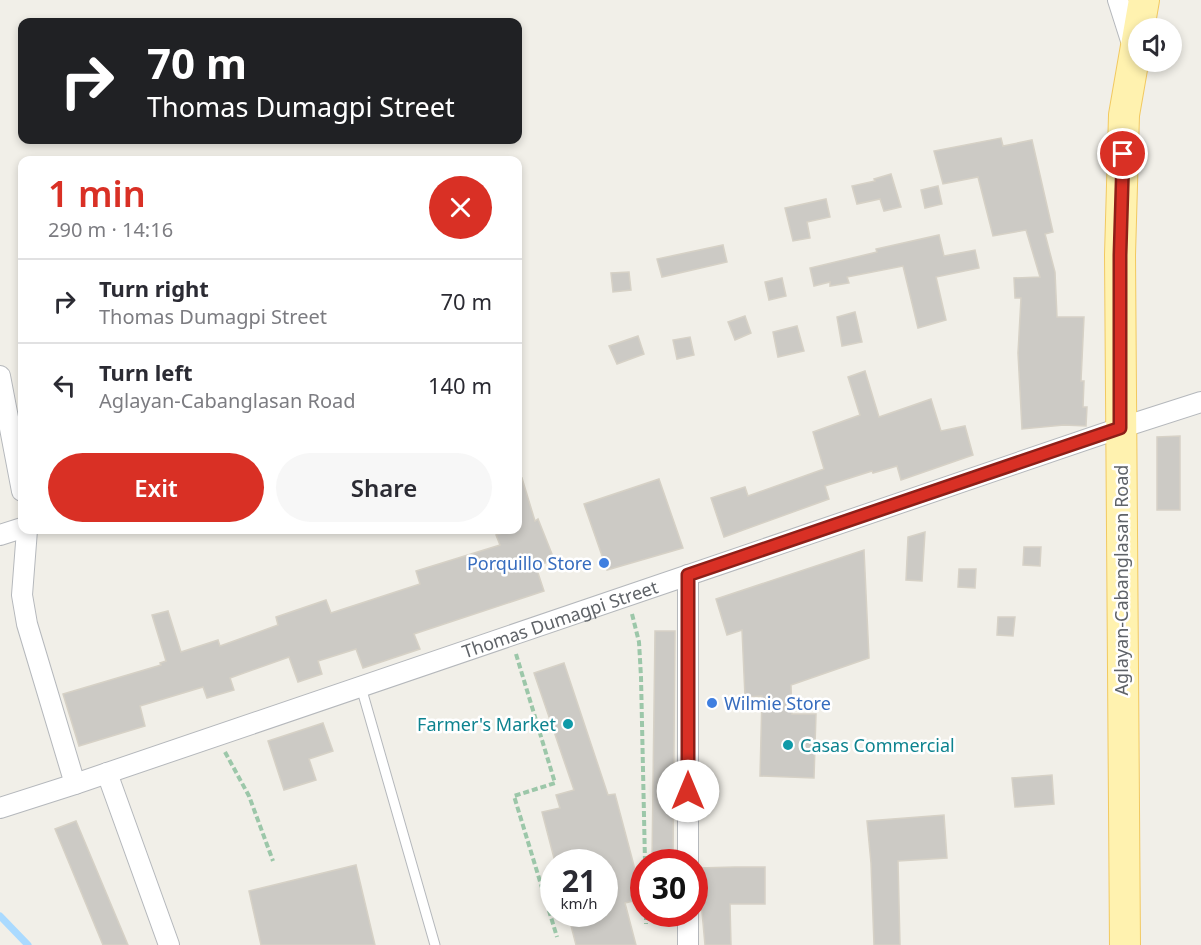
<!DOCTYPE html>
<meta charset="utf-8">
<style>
body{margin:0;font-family:"Noto Sans",sans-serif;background:#f7f7f7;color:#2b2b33;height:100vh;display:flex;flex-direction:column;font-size:22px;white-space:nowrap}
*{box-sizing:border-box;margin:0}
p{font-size:20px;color:#7c7c81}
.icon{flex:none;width:33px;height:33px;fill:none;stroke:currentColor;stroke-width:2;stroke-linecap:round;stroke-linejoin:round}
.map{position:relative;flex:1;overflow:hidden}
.side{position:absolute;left:18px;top:156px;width:504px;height:378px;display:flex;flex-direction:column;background:#fff;border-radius:12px;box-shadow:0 3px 9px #0003}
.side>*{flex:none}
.banner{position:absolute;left:18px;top:18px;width:504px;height:126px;border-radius:12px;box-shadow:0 3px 9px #0003;background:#202124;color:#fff;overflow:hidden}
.controls{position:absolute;left:1128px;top:18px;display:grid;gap:12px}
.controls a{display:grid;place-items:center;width:54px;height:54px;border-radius:50%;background:#fff;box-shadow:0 3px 9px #0003;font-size:30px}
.speed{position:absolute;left:540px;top:849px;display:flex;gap:12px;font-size:30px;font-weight:700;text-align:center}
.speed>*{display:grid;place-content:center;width:78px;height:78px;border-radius:50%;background:#fff;box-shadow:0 3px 9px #0003;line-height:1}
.speed small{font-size:15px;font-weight:400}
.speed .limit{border:9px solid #d22;background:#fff;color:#111}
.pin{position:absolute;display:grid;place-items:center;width:51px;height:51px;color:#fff;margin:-26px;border:3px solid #fff;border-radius:50%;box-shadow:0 2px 6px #0007}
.me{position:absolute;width:66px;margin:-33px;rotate:0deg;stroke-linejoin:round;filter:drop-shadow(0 0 4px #0008)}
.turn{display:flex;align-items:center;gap:21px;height:126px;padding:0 30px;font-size:27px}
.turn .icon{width:78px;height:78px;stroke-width:2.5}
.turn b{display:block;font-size:42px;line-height:51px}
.round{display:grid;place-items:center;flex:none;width:63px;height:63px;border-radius:32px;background:#f7f7f7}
.overview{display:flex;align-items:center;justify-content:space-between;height:102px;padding:0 30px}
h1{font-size:36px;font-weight:600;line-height:45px;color:#d93025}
.primary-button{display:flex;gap:12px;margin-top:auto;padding:12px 30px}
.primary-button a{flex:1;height:69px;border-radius:36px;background:#d93025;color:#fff;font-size:24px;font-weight:600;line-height:69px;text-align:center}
.primary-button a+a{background:#f7f7f7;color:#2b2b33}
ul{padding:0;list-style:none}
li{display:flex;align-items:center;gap:18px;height:84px;padding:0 30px;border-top:2px solid #e1e1e2}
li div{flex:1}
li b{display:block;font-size:22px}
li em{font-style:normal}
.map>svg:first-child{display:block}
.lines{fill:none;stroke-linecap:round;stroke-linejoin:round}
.stream{stroke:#aadaff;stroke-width:7}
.building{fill:#cccac5;stroke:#d6d1c6;stroke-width:1.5}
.service-casing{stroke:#b5b8bc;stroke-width:11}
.minor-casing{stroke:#b5b8bc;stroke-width:22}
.primary-casing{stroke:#f2c960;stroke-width:32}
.path{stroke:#9cc7a9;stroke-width:4;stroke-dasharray:6 3;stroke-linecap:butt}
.service{stroke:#fff;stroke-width:9}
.minor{stroke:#fff;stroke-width:20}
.primary{stroke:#fff2af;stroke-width:30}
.route-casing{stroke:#8d1f18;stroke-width:15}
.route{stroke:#d93025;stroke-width:10}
.shop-dot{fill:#3f7fe0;stroke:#fff;stroke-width:2}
.culture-dot{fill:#0f9aa8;stroke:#fff;stroke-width:2}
.labels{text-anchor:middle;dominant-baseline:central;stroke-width:5;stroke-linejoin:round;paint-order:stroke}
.shop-label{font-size:18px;fill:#366cbe;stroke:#fff;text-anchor:end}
.street-label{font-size:18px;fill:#5f6368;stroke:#fff}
.culture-label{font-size:18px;fill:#0d838f;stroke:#fff;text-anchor:end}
</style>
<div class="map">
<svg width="1201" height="945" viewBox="0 0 1201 945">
<rect width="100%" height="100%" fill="#f1efe8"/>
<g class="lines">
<path class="stream" d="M0 916 28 945"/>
</g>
<g class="building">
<path d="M1001 138 1003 146 1032 140 1053 232 1045 234 1055 272 1057 317H1084L1081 381H1084L1083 407H1087L1086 426 1064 425 1022 429 1018 353 1021 298H1015L1014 278 1040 277 1026 230 993 236 978 177 943 184 934 151Z"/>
<path d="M891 174 901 207 884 211 880 199 857 204 852 186 875 181 874 179Z"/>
<path d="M938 186 942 204 925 208 921 190Z"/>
<path d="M826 199 830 217 807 222 810 238 793 241 785 208Z"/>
<path d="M939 235 944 256 975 250 979 268 936 277 946 320 918 328 903 266 847 277 849 283 830 286V282L814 286 810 268 877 252 876 249Z"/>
<path d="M723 245 727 262 662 277 657 259Z"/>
<path d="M629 272 631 290 613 292 611 273Z"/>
<path d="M782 278 786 296 769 300 765 282Z"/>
<path d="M855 312 862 342 842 346 837 317Z"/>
<path d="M745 316 751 333 735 340 728 322Z"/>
<path d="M797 326 804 351 778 357 773 332Z"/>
<path d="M638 336 644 354 617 364 609 346Z"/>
<path d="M690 337 694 355 677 359 673 340Z"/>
<path d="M865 371 879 417 931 399 941 431 965 426 973 455 901 480 897 466 873 473 872 471 825 486 829 499 724 537 711 498 745 487 748 496 824 469 813 432 860 415 848 377Z"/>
<path d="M1180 436V510H1157V437Z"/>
<path d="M522 478 535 521 538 519 554 559 536 567 544 591 414 634 420 649 363 668 356 649 318 661 322 674 298 682 289 657 230 678 234 690 207 698 203 687 140 706 145 726 79 746 63 694 161 665 160 663 166 661 152 615 168 611 181 652 218 640 220 646 278 625 276 617 326 600 331 613 420 584 416 571 500 545 496 535 512 530H518V479Z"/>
<path d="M659 479 683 548 607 570 584 504Z"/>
<path d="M925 532 922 581 906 580 908 537Z"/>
<path d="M1024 547H1041L1040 566 1023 565Z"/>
<path d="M864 550 869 658 791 685 792 714H816L814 778 760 776 762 696 745 697 742 630 727 635 716 599Z"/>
<path d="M959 569H976L975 588 958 587Z"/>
<path d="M998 617H1015L1013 636 997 635Z"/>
<path d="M655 631H675L673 862H652Z"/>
<path d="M564 663 608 795 615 794 633 862 642 899 625 903 636 945H576L568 914H604V862H555L542 812 560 808 556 795 574 790 534 673Z"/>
<path d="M323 723 333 751 309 759 316 780 284 790 268 741Z"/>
<path d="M1052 775 1054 804 1015 807 1012 778Z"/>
<path d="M944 815 947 858 898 861 900 945H874L871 863 867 821Z"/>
<path d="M76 821 128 945H103L55 829Z"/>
<path d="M356 865 375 945H261L249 891Z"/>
<path d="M735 867H765V904H730L731 945H705L698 868Z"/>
</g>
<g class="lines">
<g class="service-casing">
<path id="service" d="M361 687 435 945"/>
</g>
<g class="minor-casing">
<g id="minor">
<path d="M1118 0 1133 47"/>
<path d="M0 376 22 491"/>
<path d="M27 530 22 595 27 624 75 784"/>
<path d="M0 535 22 528"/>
<path d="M107 773 169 945"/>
<path id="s1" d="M0 808 75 784 1120 428 1201 402"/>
<path d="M688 862V575"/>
<path d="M688 945V914"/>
</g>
</g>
<g class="primary-casing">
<path id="primary" d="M1125 945 1120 255 1124 115 1144 0"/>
</g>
<g class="path">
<path d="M632 614 639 642 641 677 645 862"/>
<path d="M516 654 555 783 514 796 557 937"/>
<path d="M225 752 249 796 273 861"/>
<path d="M646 914V924"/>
</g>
<use href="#service" class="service"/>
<use href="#minor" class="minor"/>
<use href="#primary" class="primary"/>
</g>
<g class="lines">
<g class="route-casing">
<path id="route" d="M688 791V575L1120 428V255L1123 154"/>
</g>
<use href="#route" class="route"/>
</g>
<g class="shop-dot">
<circle cx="604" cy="563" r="6"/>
<circle cx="712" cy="703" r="6"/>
</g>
<g class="culture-dot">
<circle cx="568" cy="724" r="6"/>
<circle cx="788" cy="745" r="6"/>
</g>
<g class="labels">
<g class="shop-label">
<text x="592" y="563">Porquillo Store</text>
<text x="724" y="703" text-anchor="start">Wilmie Store</text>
</g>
<g class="street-label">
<text transform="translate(1121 580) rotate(-90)">Aglayan-Cabanglasan Road</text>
<text stroke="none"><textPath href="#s1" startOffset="591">Thomas Dumagpi Street</textPath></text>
</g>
<g class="culture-label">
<text x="556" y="724">Farmer's Market</text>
<text x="800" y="745" text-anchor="start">Casas Commercial</text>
</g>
</g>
</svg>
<div class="controls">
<a><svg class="icon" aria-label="sound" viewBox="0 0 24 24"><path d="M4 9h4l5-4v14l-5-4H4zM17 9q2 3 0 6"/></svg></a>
</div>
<div class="speed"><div>21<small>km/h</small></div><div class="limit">30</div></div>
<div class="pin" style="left:1123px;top:154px;background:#d93025"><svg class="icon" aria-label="arrive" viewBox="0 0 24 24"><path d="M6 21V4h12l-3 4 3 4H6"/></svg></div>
<svg class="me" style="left:688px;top:791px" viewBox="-20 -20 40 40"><circle r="19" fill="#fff"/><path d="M0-13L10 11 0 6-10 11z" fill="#d93025"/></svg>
<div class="banner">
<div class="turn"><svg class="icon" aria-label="right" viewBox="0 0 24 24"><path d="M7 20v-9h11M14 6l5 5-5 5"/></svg><div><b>70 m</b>Thomas Dumagpi Street</div></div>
</div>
<section class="side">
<div class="overview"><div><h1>1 min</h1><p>290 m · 14:16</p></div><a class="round" style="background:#d93025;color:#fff"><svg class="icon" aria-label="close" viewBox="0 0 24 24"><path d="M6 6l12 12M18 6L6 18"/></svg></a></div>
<ul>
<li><svg class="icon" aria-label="right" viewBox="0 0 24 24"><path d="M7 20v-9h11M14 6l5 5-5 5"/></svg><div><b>Turn right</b><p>Thomas Dumagpi Street</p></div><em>70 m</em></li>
<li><svg class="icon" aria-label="left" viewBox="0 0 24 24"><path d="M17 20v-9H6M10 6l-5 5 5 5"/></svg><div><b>Turn left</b><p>Aglayan-Cabanglasan Road</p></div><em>140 m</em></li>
</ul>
<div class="primary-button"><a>Exit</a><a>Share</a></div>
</section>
</div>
